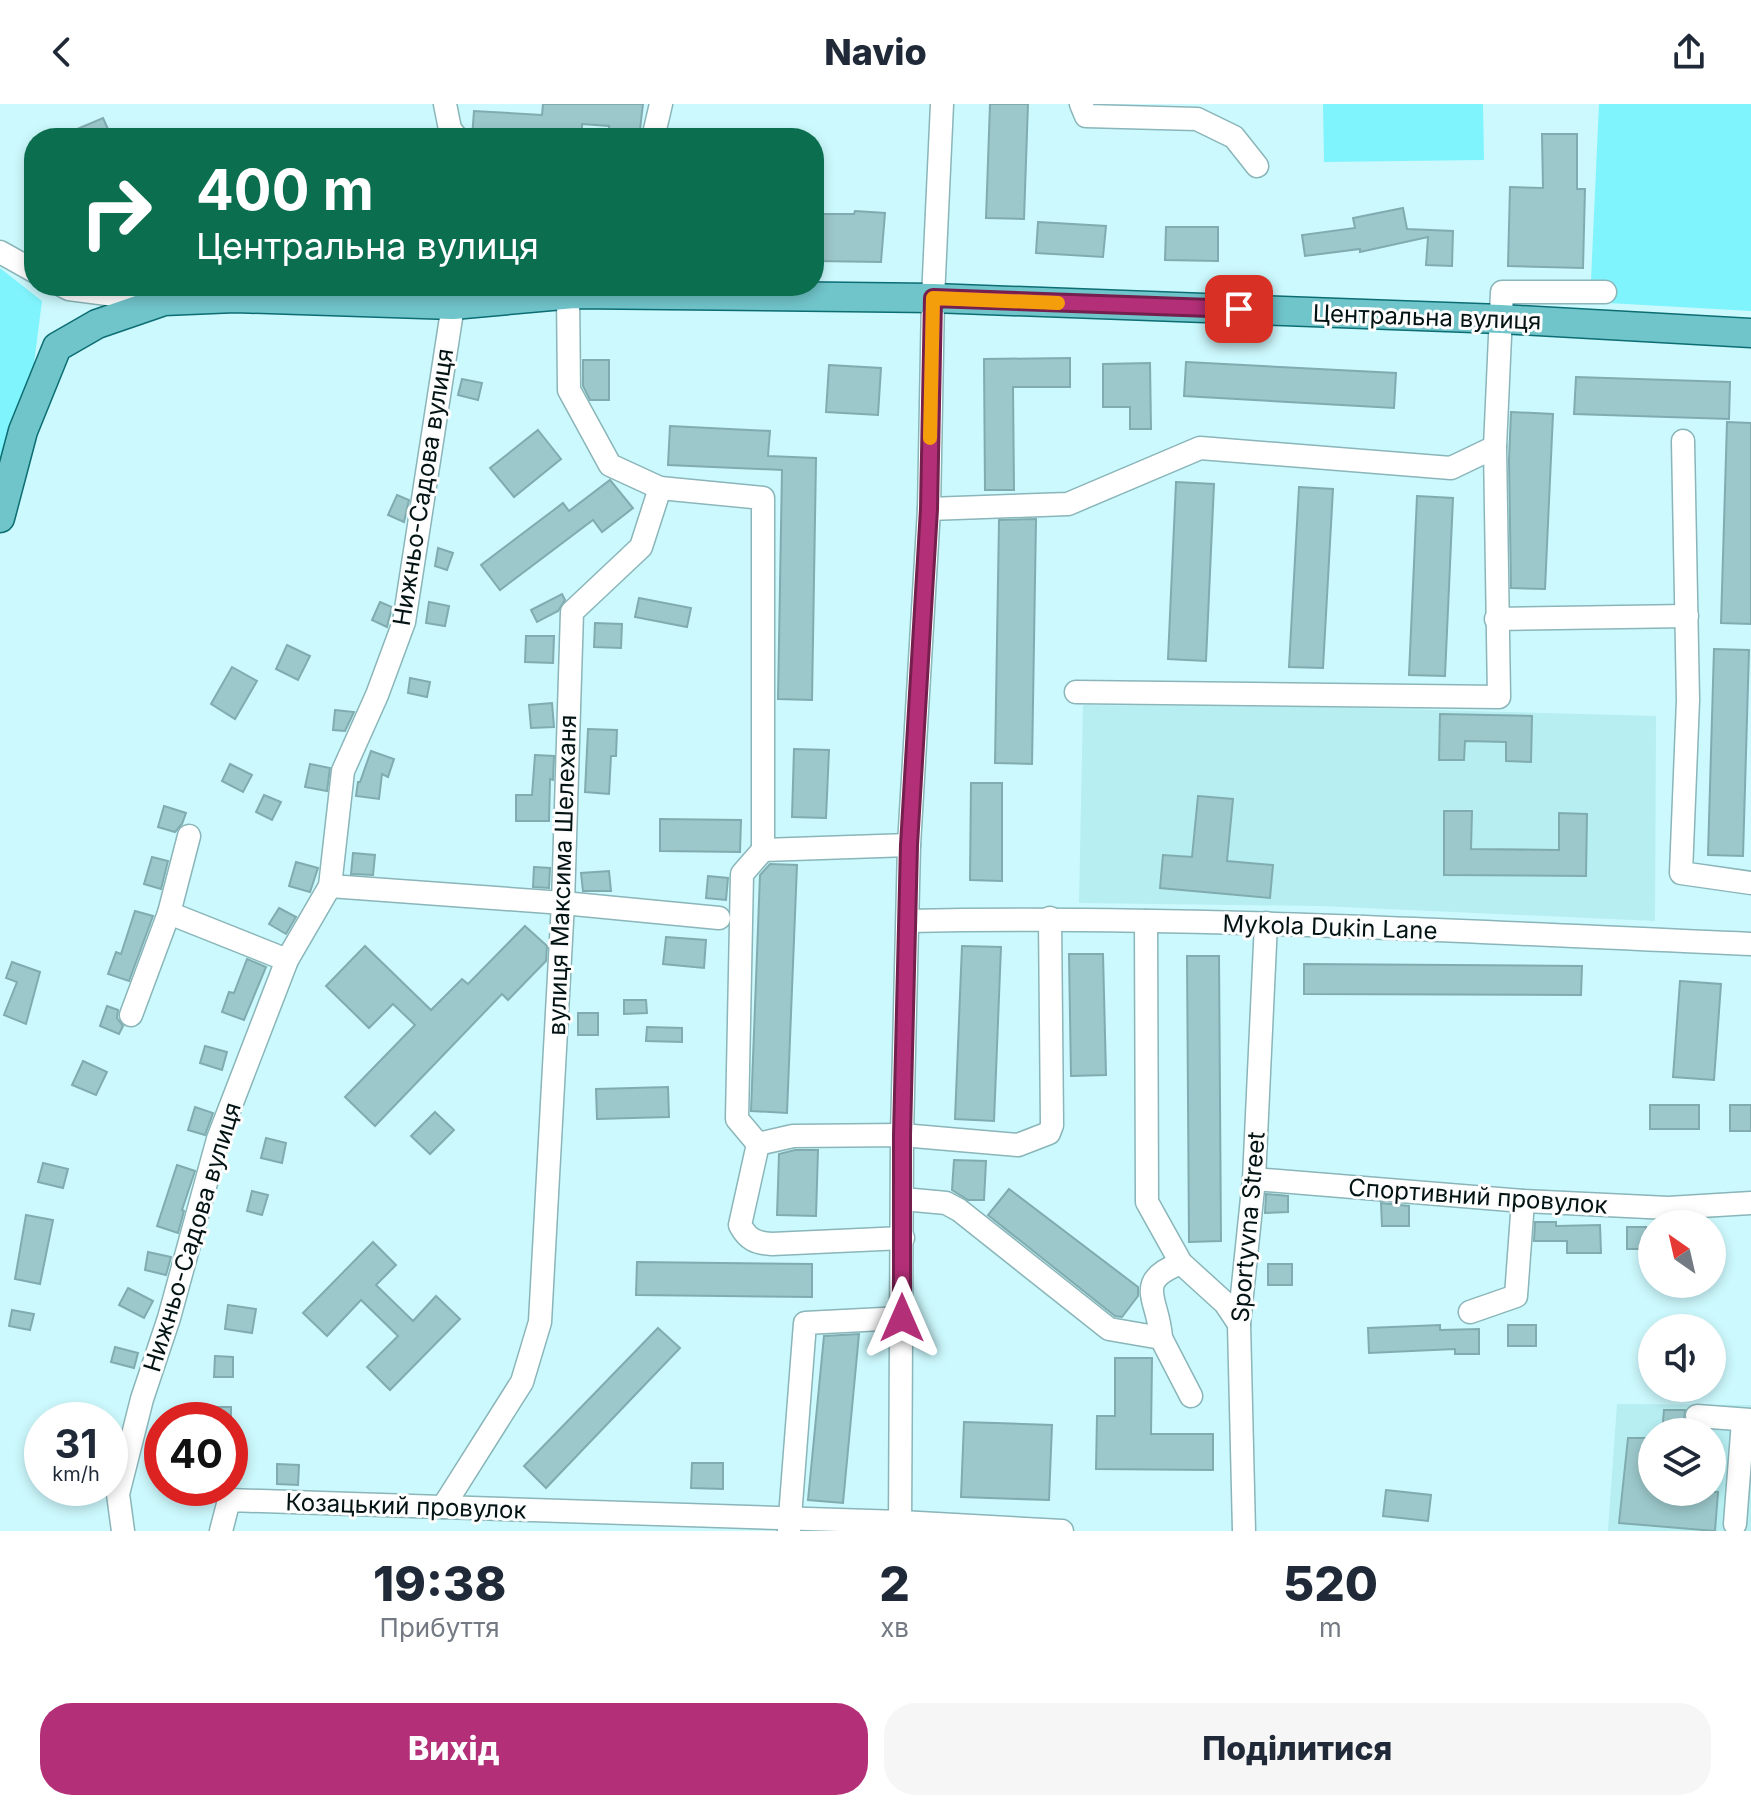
<!DOCTYPE html>
<html lang="uk">
<meta charset="utf-8">
<style>
body{margin:0;font-family:Inter,sans-serif;background:#f6f6f7;color:#1f2937;height:100vh;display:flex;flex-direction:column;font-size:30px;white-space:nowrap}
*{box-sizing:border-box;margin:0}
p{font-size:26px;color:#747a83}
.icon{flex:none;width:44px;height:44px;fill:none;stroke:currentColor;stroke-width:2;stroke-linecap:round;stroke-linejoin:round}
.map{position:relative;height:1427px;overflow:hidden}
.side{display:flex;flex-direction:column;background:#fff;flex:1}
.side>*{flex:none}
.guide{position:absolute;left:24px;top:24px;width:800px;height:168px;border-radius:32px;box-shadow:0 4px 12px #0003;background:#0b6e4f;color:#fff;overflow:hidden}
.needle{width:52px;rotate:326deg}
.tools{position:absolute;left:1638px;top:1106px;display:grid;gap:16px}
.tools a{display:grid;place-items:center;width:88px;height:88px;border-radius:50%;background:#fff;box-shadow:0 4px 12px #0003;font-size:40px}
.speed{position:absolute;left:24px;top:1298px;display:flex;gap:16px;font-size:40px;font-weight:700;text-align:center}
.speed>*{display:grid;place-content:center;width:104px;height:104px;border-radius:50%;background:#fff;box-shadow:0 4px 12px #0003;line-height:1}
.speed small{font-size:20px;font-weight:400}
.speed .limit{border:12px solid #d22;background:#fff;color:#111}
.pin{position:absolute;display:grid;place-items:center;width:68px;height:68px;color:#fff;margin:-34px;border-radius:16px;box-shadow:0 4px 12px #0006}
.me{position:absolute;width:88px;margin:-44px;rotate:0deg;stroke-linejoin:round;filter:drop-shadow(0 0 6px #0008)}
.turn{display:flex;align-items:center;gap:28px;height:168px;padding:0 40px;font-size:36px}
.turn .icon{width:104px;height:104px;stroke-width:2.5}
.turn b{display:block;font-size:56px;line-height:68px}
.eta{display:flex;justify-content:space-evenly;align-items:center;height:136px;text-align:center}
.eta b{font-size:48px;font-weight:800;line-height:56px}
.primary-button{display:flex;gap:16px;margin-top:auto;padding:16px 40px}
.primary-button a{flex:1;height:92px;border-radius:32px;background:#b32f77;color:#fff;font-size:32px;font-weight:800;line-height:92px;text-align:center}
.primary-button a+a{background:#f6f6f7;color:#1f2937}
header{display:flex;justify-content:space-between;align-items:center;height:104px;padding:0 40px;background:#fff;font-size:36px;font-weight:800}
.map>svg:first-child{display:block}
.built{fill:#b6eef1;fill-rule:evenodd}
.green{fill:#80f4fd}
.building{fill:#9cc8cb;stroke:#81acaf;stroke-width:2}
.lines{fill:none;stroke-linecap:round;stroke-linejoin:round}
.minor-casing{stroke:#8ab5b9;stroke-width:25}
.major-casing{stroke:#0c6d73;stroke-width:31}
.minor{stroke:#fff;stroke-width:22}
.major{stroke:#70c5ca;stroke-width:28}
.route-casing{stroke:#741f4d;stroke-width:20}
.route{stroke:#b32f77;stroke-width:14}
.slow{stroke:#f59e0b;stroke-width:14}
.labels{text-anchor:middle;dominant-baseline:central;stroke-width:6;stroke-linejoin:round;paint-order:stroke}
.street-label{font-size:24px;fill:#031314;stroke:#fdfdfd}
</style>
<header><svg class="icon" aria-label="back" viewBox="0 0 24 24"><path d="M15 5l-7 7 7 7"/></svg>Navio<svg class="icon" aria-label="share" viewBox="0 0 24 24"><path d="M12 15V3M7 8l5-5 5 5M5 13v7h14v-7"/></svg></header>
<div class="map">
<svg width="1751" height="1427" viewBox="0 0 1751 1427">
<rect width="100%" height="100%" fill="#ccf9fd"/>
<g class="built">
<path d="M1083 601 1322 603 1656 612 1655 817 1321 802 1079 799Z"/>
<path d="M1617 1300 1751 1301V1427H1608ZM1652 1328H1712V1388H1652Z"/>
</g>
<g class="green">
<path d="M1323 0H1483L1484 56 1324 58Z"/>
<path d="M1599 0H1751V207L1590 198Z"/>
<path d="M0 164 42 197 31 283 0 387Z"/>
</g>
<g class="building">
<path d="M543 0H643L639 34H609V22L582 20V34H472L474 7 542 11Z"/>
<path d="M990 0H1028L1024 115 986 114Z"/>
<path d="M103 14 112 34H56Z"/>
<path d="M1542 30H1577V85H1585L1583 164 1508 162 1510 83 1543 84Z"/>
<path d="M1403 104 1407 125 1453 127 1452 162 1426 161 1428 133 1360 148V145L1305 152 1302 131 1355 124 1353 114Z"/>
<path d="M855 107 885 109 881 158 814 157V132H817L818 110H854Z"/>
<path d="M1038 118 1106 122 1103 153 1036 149Z"/>
<path d="M1166 123H1218V157L1165 156Z"/>
<path d="M1070 254V283H1013L1014 386H985L984 255Z"/>
<path d="M583 256H609V296H590L583 282Z"/>
<path d="M1186 258 1396 269 1394 304 1184 292Z"/>
<path d="M1150 259 1151 325H1130V303H1103V260Z"/>
<path d="M829 261 881 264 878 311 826 308Z"/>
<path d="M1576 273 1730 278 1729 315 1574 310Z"/>
<path d="M462 275 482 279 478 296 458 291Z"/>
<path d="M1511 308 1553 310 1545 485 1511 484 1509 356Z"/>
<path d="M1727 318 1751 319V520L1721 519Z"/>
<path d="M670 322 770 327 768 352 816 354 812 596 778 595 782 366 668 361Z"/>
<path d="M538 326 561 355 514 393 490 364Z"/>
<path d="M610 376 633 404 602 428 593 416 500 486 481 461 563 399 569 407Z"/>
<path d="M1176 378 1214 380 1206 557 1168 555Z"/>
<path d="M1299 383 1333 385 1323 564 1289 563Z"/>
<path d="M397 391 409 396 404 418 388 411Z"/>
<path d="M1417 392 1453 394 1445 572 1409 571Z"/>
<path d="M1036 415 1032 660 995 659 999 416Z"/>
<path d="M438 444 453 449 447 466 435 462Z"/>
<path d="M562 490 565 496 558 507 537 518 531 506Z"/>
<path d="M639 494 691 504 687 523 635 513Z"/>
<path d="M380 498 392 503 387 523 372 516Z"/>
<path d="M429 498 449 502 445 522 426 519Z"/>
<path d="M595 519 622 520 621 544 594 543Z"/>
<path d="M526 532H554L553 559 525 558Z"/>
<path d="M287 541 310 552 298 576 276 565Z"/>
<path d="M1714 545 1749 546 1743 752 1708 751Z"/>
<path d="M232 563 257 577 235 615 211 600Z"/>
<path d="M410 574 430 578 427 593 408 589Z"/>
<path d="M552 599 554 623 531 624 529 601Z"/>
<path d="M335 606 354 608 345 627 333 626Z"/>
<path d="M1440 610 1532 612 1531 658 1506 657V638L1465 637 1464 656H1439Z"/>
<path d="M588 625 617 626 616 652H611L609 690 585 688Z"/>
<path d="M794 645 829 646 826 714 792 713Z"/>
<path d="M371 647 394 655 388 673 382 670 379 695 356 692 358 678H360Z"/>
<path d="M535 651 554 652 553 676 550 675 549 717H516V691H532Z"/>
<path d="M230 660 252 671 243 688 222 677Z"/>
<path d="M310 660 330 664 327 687 305 683Z"/>
<path d="M971 679H1002V777L970 776Z"/>
<path d="M264 691 281 698 272 716 256 708Z"/>
<path d="M1198 692 1233 695 1227 757 1273 761 1270 794 1160 784 1163 751 1192 753Z"/>
<path d="M164 702 186 709 182 720 175 728 158 723Z"/>
<path d="M1444 707H1472L1471 745 1559 746V709L1587 710 1586 772 1444 771Z"/>
<path d="M660 715 741 716 740 748 660 747Z"/>
<path d="M353 749 375 751 373 771 351 770Z"/>
<path d="M152 753 168 757 161 785 144 780Z"/>
<path d="M296 758 318 764 310 788 289 782Z"/>
<path d="M770 760 797 761 787 1009 751 1007 760 771Z"/>
<path d="M534 763 550 764 549 784 533 783Z"/>
<path d="M609 767 611 787H583L581 769Z"/>
<path d="M708 772 728 774 726 796 706 794Z"/>
<path d="M279 804 296 813 286 830 269 820Z"/>
<path d="M135 807 153 812 129 877 108 870 116 848 121 850Z"/>
<path d="M525 822 547 842 546 857 508 896 502 890 375 1022 345 993 415 921 393 900 369 924 326 882 365 842 431 906 462 875 468 880Z"/>
<path d="M666 833 706 836 704 864 663 860Z"/>
<path d="M962 842 1001 843 994 1017 955 1015Z"/>
<path d="M1069 850H1103L1106 971 1071 972Z"/>
<path d="M1187 852H1219L1221 1137 1189 1138Z"/>
<path d="M247 855 266 863 244 916 222 908 229 888 234 889Z"/>
<path d="M12 858 40 868 26 920 4 911 17 878 6 874Z"/>
<path d="M1304 860 1582 862 1581 891 1304 890Z"/>
<path d="M1680 877 1721 880 1714 976 1673 973Z"/>
<path d="M624 896H646L647 909 624 910Z"/>
<path d="M107 902 118 906 117 914 123 922 119 930 100 922Z"/>
<rect x="578" y="909" width="20" height="22"/>
<path d="M647 923 682 924V938L646 937Z"/>
<path d="M205 942 227 948 222 966 200 959Z"/>
<path d="M83 957 107 968 96 991 72 981Z"/>
<path d="M668 983 669 1013 597 1015 596 985Z"/>
<rect x="1650" y="1001" width="49" height="24"/>
<rect x="1730" y="1001" width="21" height="26"/>
<path d="M195 1003 213 1009 205 1031 188 1026Z"/>
<path d="M435 1008 454 1026 430 1050 411 1032Z"/>
<path d="M266 1034 286 1039 282 1059 261 1054Z"/>
<path d="M795 1046H818L816 1112 777 1111 779 1050Z"/>
<path d="M954 1056 986 1057 984 1096H968L952 1086Z"/>
<path d="M43 1059 68 1065 63 1084 38 1078Z"/>
<path d="M177 1061 195 1067 182 1106 184 1107 178 1129 157 1122Z"/>
<path d="M1009 1085 1138 1183V1192L1122 1213 1115 1212 988 1111Z"/>
<path d="M252 1087 268 1091 262 1111 247 1107Z"/>
<path d="M1266 1090 1288 1092V1108L1265 1109Z"/>
<path d="M1381 1099 1409 1102V1122H1382Z"/>
<path d="M26 1111 53 1116 40 1180 15 1175Z"/>
<path d="M1535 1118H1556V1122L1600 1121 1601 1149H1567V1137H1534Z"/>
<rect x="1627" y="1123" width="19" height="22"/>
<path d="M373 1138 396 1161 376 1181 413 1217 436 1192 460 1215 390 1286 367 1263 398 1232 361 1196 327 1232 303 1209Z"/>
<path d="M148 1148 171 1153 166 1171 145 1166Z"/>
<path d="M637 1158 812 1160V1193L636 1191Z"/>
<rect x="1268" y="1160" width="24" height="21"/>
<path d="M128 1184 153 1197 144 1214 119 1201Z"/>
<path d="M228 1201 256 1205 252 1229 225 1225Z"/>
<path d="M12 1206 34 1210 30 1226 9 1222Z"/>
<path d="M1440 1221V1226L1479 1225V1250H1455V1245L1369 1249 1368 1224Z"/>
<rect x="1508" y="1221" width="28" height="21"/>
<path d="M658 1224 680 1244 546 1384 524 1362Z"/>
<path d="M859 1230 843 1399 808 1396 824 1232Z"/>
<path d="M115 1243 138 1249 134 1264 111 1258Z"/>
<path d="M215 1252 233 1253V1273H214Z"/>
<path d="M1115 1254H1152L1151 1330H1213V1366L1096 1365 1097 1312H1115Z"/>
<rect x="218" y="1303" width="13" height="13"/>
<path d="M1664 1306H1685L1684 1317 1690 1324 1689 1328H1662Z"/>
<path d="M964 1318 1052 1321 1049 1396 961 1393Z"/>
<path d="M1628 1334H1652V1388H1718L1715 1427 1619 1419Z"/>
<path d="M692 1359H723V1385L691 1384Z"/>
<path d="M277 1360 299 1361 298 1381 277 1380Z"/>
<path d="M1386 1386 1431 1391 1428 1417 1383 1412Z"/>
</g>
<g class="lines">
<g class="minor-casing">
<g id="minor">
<path d="M445 0 450 25 457 34"/>
<path d="M1081 0 1086 12 1197 15 1234 33 1257 62"/>
<path d="M653 34 661 0"/>
<path d="M0 148 34 167"/>
<path d="M63 182 69 185 161 197"/>
<path d="M568 190 569 286 610 361 660 384 763 394V746L909 741"/>
<path d="M1683 337 1688 596 1681 769 1751 779"/>
<path d="M929 405 1068 400 1200 344 1451 364 1495 343 1502 188H1605"/>
<path d="M1496 515 1687 512"/>
<path d="M1076 588 1499 593 1495 343"/>
<path d="M189 732 169 809 287 856"/>
<path d="M763 746 742 770 737 1015 758 1040 740 1121C748 1136 756 1139 772 1140L903 1134"/>
<path d="M330 782 563 799 719 814"/>
<path d="M909 817C1190 811 1471 828 1751 840"/>
<path d="M1146 817 1147 1098 1181 1159 1225 1199 1239 1220"/>
<path d="M131 911 169 809"/>
<path d="M758 1040 793 1032 902 1031 1018 1041 1049 1029 1052 1021 1050 814"/>
<path d="M1254 1075 1523 1097 1668 1104 1751 1099"/>
<path d="M903 1095 946 1099 959 1106 1109 1225 1161 1234 1191 1292"/>
<path d="M1470 1208 1516 1192 1523 1097"/>
<path d="M1161 1234C1159 1195 1132 1178 1181 1159"/>
<path d="M1697 1312 1751 1316"/>
<path d="M443 1403 522 1278 540 1218 563 799 572 508 641 443 660 384"/>
<path d="M1735 1420 1743 1317"/>
<path d="M789 1426 805 1219 902 1214"/>
<path d="M123 1427 118 1390 142 1295 169 1214 218 1035 287 856 330 782 343 667 377 591 404 518 453 201"/>
<path d="M221 1427 229 1396 901 1418 1062 1427"/>
<path d="M900 1427 902 1031 909 741 929 405 933 194 942 0"/>
<path d="M1244 1427 1239 1220 1254 1075 1266 819"/>
</g>
</g>
<g class="major-casing">
<path id="major" d="M0 414 23 327 57 243 97 220 164 197 235 194 453 201 574 190 933 194 1501 215 1751 229"/>
</g>
<use href="#minor" class="minor"/>
<use href="#major" class="major"/>
</g>
<g class="lines">
<g class="route-casing">
<path id="route" d="M902 1214V1031L909 741 929 405 933 194 1239 205"/>
</g>
<use href="#route" class="route"/>
<path class="slow" d="M930 334 933 194 1058 199"/>
</g>
<g class="labels">
<g class="street-label">
<text transform="translate(1427 213) rotate(2)">Центральна вулиця</text>
<text transform="translate(423 383) rotate(-81)">Нижньо-Садова вулиця</text>
<text transform="translate(562 771) rotate(-88)">вулиця Максима Шелеханя</text>
<text transform="translate(1330 823) rotate(2)">Mykola Dukin Lane</text>
<text transform="translate(1478 1092) rotate(4)">Спортивний провулок</text>
<text transform="translate(1248 1123) rotate(-85)">Sportyvna Street</text>
<text transform="translate(192 1133) rotate(-73)">Нижньо-Садова вулиця</text>
<text transform="translate(406 1402) rotate(2)">Козацький провулок</text>
</g>
</g>
</svg>
<div class="tools">
<a><svg class="needle" viewBox="-14 -14 28 28"><path d="M0-13l5 13h-10z" fill="#e53935"/><path d="M0 13l5-13h-10z" fill="#747a83"/></svg></a>
<a><svg class="icon" aria-label="sound" viewBox="0 0 24 24"><path d="M4 9h4l5-4v14l-5-4H4zM17 9q2 3 0 6"/></svg></a>
<a><svg class="icon" aria-label="layers" viewBox="0 0 24 24"><path d="M12 4l9 5-9 5-9-5zM3 14l9 5 9-5"/></svg></a>
</div>
<div class="speed"><div>31<small>km/h</small></div><div class="limit">40</div></div>
<div class="pin" style="left:1239px;top:205px;background:#d93025"><svg class="icon" aria-label="arrive" viewBox="0 0 24 24"><path d="M6 21V4h12l-3 4 3 4H6"/></svg></div>
<svg class="me" style="left:902px;top:1214px" viewBox="-20 -20 40 40"><path d="M0-17L14 15 0 8-14 15z" fill="#b32f77" stroke="#fff" stroke-width="4"/></svg>
<div class="guide">
<div class="turn"><svg class="icon" aria-label="right" viewBox="0 0 24 24"><path d="M7 20v-9h11M14 6l5 5-5 5"/></svg><div><b>400 m</b>Центральна вулиця</div></div>
</div>
</div>
<section class="side">
<div class="eta">
<div><b>19:38</b><p>Прибуття</p></div>
<div><b>2</b><p>хв</p></div>
<div><b>520</b><p>m</p></div>
</div>
<div class="primary-button"><a>Вихід</a><a>Поділитися</a></div>
</section>
